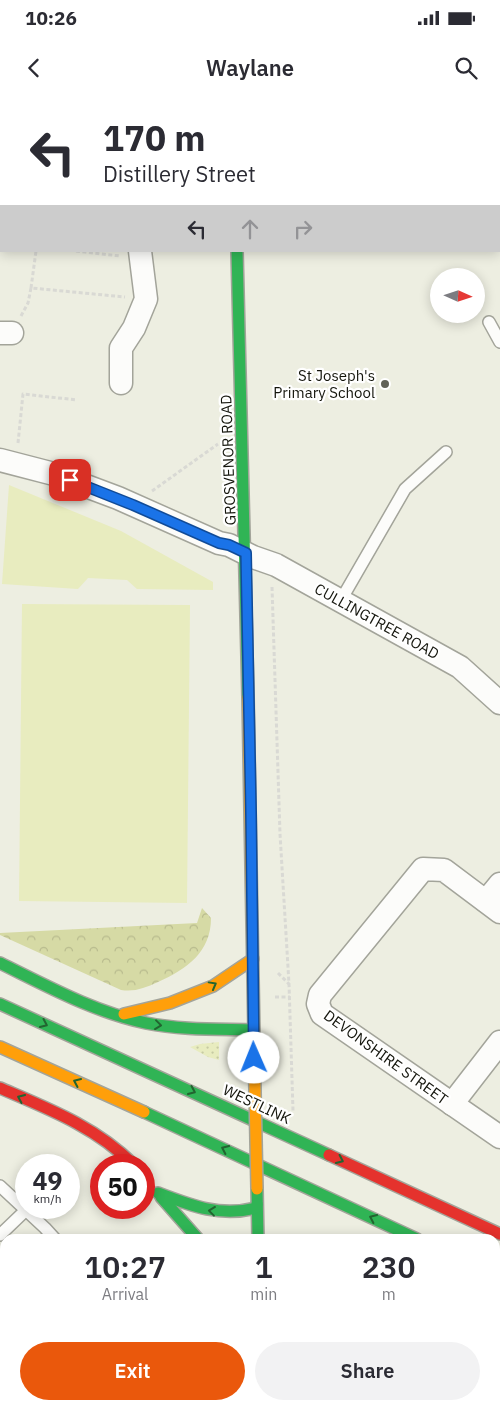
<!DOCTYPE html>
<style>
body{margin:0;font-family:"IBM Plex Sans",sans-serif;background:#f2f2f3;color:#2b2b33;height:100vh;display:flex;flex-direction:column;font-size:19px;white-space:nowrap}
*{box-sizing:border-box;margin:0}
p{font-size:16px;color:#7c7c81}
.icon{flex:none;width:28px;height:28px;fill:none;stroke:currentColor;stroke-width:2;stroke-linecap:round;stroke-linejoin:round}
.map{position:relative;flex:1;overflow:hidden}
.sheet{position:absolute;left:0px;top:1134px;width:500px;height:176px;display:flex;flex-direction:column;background:#fff;border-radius:15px 15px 0 0;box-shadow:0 2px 12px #0003}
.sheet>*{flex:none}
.banner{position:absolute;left:0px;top:0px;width:500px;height:152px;box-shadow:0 2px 12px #0003;background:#fff;color:#2b2b33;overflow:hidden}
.needle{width:32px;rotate:93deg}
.tools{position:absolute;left:430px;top:168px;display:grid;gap:10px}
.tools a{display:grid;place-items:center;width:55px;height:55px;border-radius:50%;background:#fff;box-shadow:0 2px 12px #0003;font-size:25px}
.speed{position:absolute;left:15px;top:1054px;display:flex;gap:10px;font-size:25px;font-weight:700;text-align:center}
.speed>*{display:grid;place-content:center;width:65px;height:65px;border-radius:50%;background:#fff;box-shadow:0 2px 12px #0003;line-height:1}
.speed small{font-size:12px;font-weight:400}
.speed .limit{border:8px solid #d22;background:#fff;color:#111}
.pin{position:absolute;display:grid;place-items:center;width:42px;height:42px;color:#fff;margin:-21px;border-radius:10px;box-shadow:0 2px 8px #0006}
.me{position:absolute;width:55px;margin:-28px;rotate:359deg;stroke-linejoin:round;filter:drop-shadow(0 0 4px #0008)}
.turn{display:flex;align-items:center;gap:18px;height:105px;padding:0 20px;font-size:22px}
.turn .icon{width:65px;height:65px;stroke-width:2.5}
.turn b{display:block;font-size:35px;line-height:42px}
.lanes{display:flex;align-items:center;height:48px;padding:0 20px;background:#0003;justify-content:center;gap:25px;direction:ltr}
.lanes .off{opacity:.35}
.eta{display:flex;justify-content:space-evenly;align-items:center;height:85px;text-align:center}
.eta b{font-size:30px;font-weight:600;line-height:35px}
.action{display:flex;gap:10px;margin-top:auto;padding:10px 20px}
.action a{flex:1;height:58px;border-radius:30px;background:#ea580c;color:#fff;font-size:20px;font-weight:600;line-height:58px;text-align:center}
.action a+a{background:#f2f2f3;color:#2b2b33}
.status{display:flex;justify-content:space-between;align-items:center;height:35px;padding:0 25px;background:#fff;direction:ltr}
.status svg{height:14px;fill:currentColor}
header{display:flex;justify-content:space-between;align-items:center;height:65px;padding:0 20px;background:#fff;font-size:22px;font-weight:600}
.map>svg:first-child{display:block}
.grass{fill:url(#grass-dots)}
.forest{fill:url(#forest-crowns)}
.garden{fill:#e8ecbf}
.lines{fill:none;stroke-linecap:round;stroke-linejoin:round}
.lane-casing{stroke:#a3a49a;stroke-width:14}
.street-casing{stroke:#a3a49a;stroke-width:25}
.fast-casing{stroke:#a3a49a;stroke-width:14}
.slow-casing{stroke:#a3a49a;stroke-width:14}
.jam-casing{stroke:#a3a49a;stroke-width:14}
.path{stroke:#d9d9d4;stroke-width:3;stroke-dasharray:4 2.5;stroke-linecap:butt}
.lane{stroke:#fcfcfa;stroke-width:11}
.street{stroke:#fcfcfa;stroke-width:22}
.fast{stroke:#30b455;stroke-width:11}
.slow{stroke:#ff9f0a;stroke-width:11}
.jam{stroke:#e5322d;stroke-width:11}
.slow-bridge-casing{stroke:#a3a49a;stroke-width:14;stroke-linecap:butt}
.slow-bridge{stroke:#ff9f0a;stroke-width:11}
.oneway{stroke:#226430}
.route-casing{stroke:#114b97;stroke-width:12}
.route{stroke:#1a73e8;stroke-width:9}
.poi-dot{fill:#606157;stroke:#fff;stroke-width:2}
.labels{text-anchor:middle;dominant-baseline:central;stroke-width:4.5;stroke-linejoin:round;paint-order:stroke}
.poi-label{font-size:15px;fill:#14150c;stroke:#fff;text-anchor:end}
.street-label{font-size:15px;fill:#14150c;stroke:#fff}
</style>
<div class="status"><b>10:26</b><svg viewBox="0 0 49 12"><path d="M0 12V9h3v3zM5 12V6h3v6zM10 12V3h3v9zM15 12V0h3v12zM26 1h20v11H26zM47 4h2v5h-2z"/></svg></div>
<header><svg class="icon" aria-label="back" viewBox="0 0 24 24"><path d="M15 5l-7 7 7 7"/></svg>Waylane<svg class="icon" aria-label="search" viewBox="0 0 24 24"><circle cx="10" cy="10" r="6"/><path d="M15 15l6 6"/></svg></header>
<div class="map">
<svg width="500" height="1309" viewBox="0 0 500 1309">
<defs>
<pattern id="grass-dots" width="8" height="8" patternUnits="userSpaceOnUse" patternTransform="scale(1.25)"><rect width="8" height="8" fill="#e8ecbf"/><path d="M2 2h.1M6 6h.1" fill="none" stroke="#c6caa3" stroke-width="1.8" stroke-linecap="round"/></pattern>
<pattern id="forest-crowns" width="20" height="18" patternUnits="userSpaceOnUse" patternTransform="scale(1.25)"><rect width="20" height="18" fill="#d6daa5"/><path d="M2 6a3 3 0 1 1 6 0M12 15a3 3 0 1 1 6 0" fill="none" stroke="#b7ba8d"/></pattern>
</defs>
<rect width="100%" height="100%" fill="#edeee1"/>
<path class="grass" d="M219 942V960L208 957 190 947 200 944Z"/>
<path class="forest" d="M202 808 211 818C211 852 187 869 158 882 145 888 135 892 121 890L0 835V833L197 823Z"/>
<g class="garden">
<path d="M9 385 121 431 213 482V490L137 489 127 480 88 478 78 489 2 484Z"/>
<path d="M22 504 190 505 187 803 19 801Z"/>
</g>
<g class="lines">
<g class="lane-casing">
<g id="lane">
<path d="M489 222 500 242"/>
<path d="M341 500 405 389 446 352"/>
<path d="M0 1086 45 1128 55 1139"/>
<path d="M0 1135 26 1110"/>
<path d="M0 1209 5 1204"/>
<path d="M495 1214 500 1216"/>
<path d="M0 1244 1 1248 5 1252"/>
<path d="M495 1254 498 1257 500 1262"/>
<path d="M0 1294 5 1299"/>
<path d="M12 1305 16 1309"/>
<path d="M445 1305V1309"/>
<path d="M170 1309 171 1305"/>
</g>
</g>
<g class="street-casing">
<g id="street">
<path d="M435 0 438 1"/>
<path d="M146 1V0"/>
<path d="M486 1 487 0"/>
<path d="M0 233H12"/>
<path d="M121 283V248L134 228 146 199 140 151"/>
<path d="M0 360 54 374 118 398 219 443 229 445 253 457 276 465 460 567 500 603"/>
<path d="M486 801 500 784"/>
<path d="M500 812 444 770 423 769 320 895 318 904 322 914 500 1037"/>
<path d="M452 1004 500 942"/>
<path d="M495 1282H500"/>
</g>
</g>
<g class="fast-casing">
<g id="fast">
<path d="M234 0V1"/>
<path d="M237 151 248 597"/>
<path d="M0 863C47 886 94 912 146 923 181 930 217 929 253 930"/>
<path d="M0 904 329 1055"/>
<path d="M144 1012 417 1139"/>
<path d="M257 1089 258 1139"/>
<path d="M158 1093C192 1106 220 1117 256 1108L257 1104"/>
<path d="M161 1097 198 1139"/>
<path d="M495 1175 500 1177"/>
</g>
</g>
<g class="slow-casing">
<g id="slow">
<path d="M248 597 255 992"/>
<path d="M124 914 170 903 213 886 253 859"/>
<path d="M0 947 144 1012"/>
<path d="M263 1305V1309"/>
</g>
</g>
<g class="jam-casing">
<g id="jam">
<path d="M0 988C49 1009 96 1027 134 1065"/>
<path d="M329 1055 500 1134"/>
</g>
</g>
<g class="path">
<path d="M0 145H1"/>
<path d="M76 151 120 156"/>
<path d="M31 188 36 151"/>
<path d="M21 216 28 203 31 188 125 197"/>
<path d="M18 343 23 294 77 300"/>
<path d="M152 391 218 344"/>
<path d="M272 487 280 734 289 884 293 1011"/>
<path d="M278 873 289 884"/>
<path d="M275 897H290"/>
</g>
<use href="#lane" class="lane"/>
<use href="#street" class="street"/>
<use href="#fast" class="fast"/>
<use href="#slow" class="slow"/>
<use href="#jam" class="jam"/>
<g class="slow-bridge-casing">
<path id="slow-bridge" d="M255 992 257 1089"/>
</g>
<use href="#slow-bridge" class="slow-bridge"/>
</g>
<defs><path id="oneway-chevron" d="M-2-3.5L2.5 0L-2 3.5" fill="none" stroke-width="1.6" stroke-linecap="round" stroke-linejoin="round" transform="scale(1.25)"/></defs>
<g class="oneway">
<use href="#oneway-chevron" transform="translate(213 885) rotate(-29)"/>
<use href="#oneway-chevron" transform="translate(44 924) rotate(24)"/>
<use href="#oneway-chevron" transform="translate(158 925) rotate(7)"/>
<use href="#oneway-chevron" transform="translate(77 982) rotate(-156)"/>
<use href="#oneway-chevron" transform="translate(192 991) rotate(24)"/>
<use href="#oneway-chevron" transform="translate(21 998) rotate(-156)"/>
<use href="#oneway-chevron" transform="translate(225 1049) rotate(-155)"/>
<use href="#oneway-chevron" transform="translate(340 1060) rotate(25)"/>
<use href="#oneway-chevron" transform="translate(212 1111) rotate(-173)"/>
<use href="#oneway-chevron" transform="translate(373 1118) rotate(-155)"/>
</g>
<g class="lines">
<g class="route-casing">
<path id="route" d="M70 380 133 405 219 443 229 445 246 453 251 712 254 958"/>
</g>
<use href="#route" class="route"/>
</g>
<circle class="poi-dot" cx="385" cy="284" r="5"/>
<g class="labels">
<g class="poi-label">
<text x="375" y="275">St Joseph's<tspan x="375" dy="17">Primary School</tspan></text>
</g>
<g class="street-label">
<text transform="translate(228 360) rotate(-92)">GROSVENOR ROAD</text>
<text transform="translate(377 521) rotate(29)">CULLINGTREE ROAD</text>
<text transform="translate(386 957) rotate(36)">DEVONSHIRE STREET</text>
<text transform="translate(257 1004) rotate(25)">WESTLINK</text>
</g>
</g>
</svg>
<div class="tools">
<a><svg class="needle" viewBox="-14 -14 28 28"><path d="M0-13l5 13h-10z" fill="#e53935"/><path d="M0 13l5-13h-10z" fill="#7c7c81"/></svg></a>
</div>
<div class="speed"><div>49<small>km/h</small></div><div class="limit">50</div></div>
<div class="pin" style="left:70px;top:380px;background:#d93025"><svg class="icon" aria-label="arrive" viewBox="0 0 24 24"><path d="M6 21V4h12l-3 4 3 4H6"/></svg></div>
<svg class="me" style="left:254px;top:958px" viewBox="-20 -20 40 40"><circle r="19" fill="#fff"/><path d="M0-13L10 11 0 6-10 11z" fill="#1a73e8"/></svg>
<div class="banner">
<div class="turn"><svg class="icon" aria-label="left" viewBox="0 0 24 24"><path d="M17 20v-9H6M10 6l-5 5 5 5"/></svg><div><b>170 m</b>Distillery Street</div></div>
<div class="lanes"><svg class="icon" aria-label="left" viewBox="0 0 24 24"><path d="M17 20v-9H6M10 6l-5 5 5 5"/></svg><svg class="icon off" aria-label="ahead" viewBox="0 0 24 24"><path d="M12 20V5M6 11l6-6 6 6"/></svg><svg class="icon off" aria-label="right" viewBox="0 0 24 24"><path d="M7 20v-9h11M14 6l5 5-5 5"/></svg></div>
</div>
<section class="sheet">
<div class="eta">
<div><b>10:27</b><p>Arrival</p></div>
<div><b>1</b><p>min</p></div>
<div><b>230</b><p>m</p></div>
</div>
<div class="action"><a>Exit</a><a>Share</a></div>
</section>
</div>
